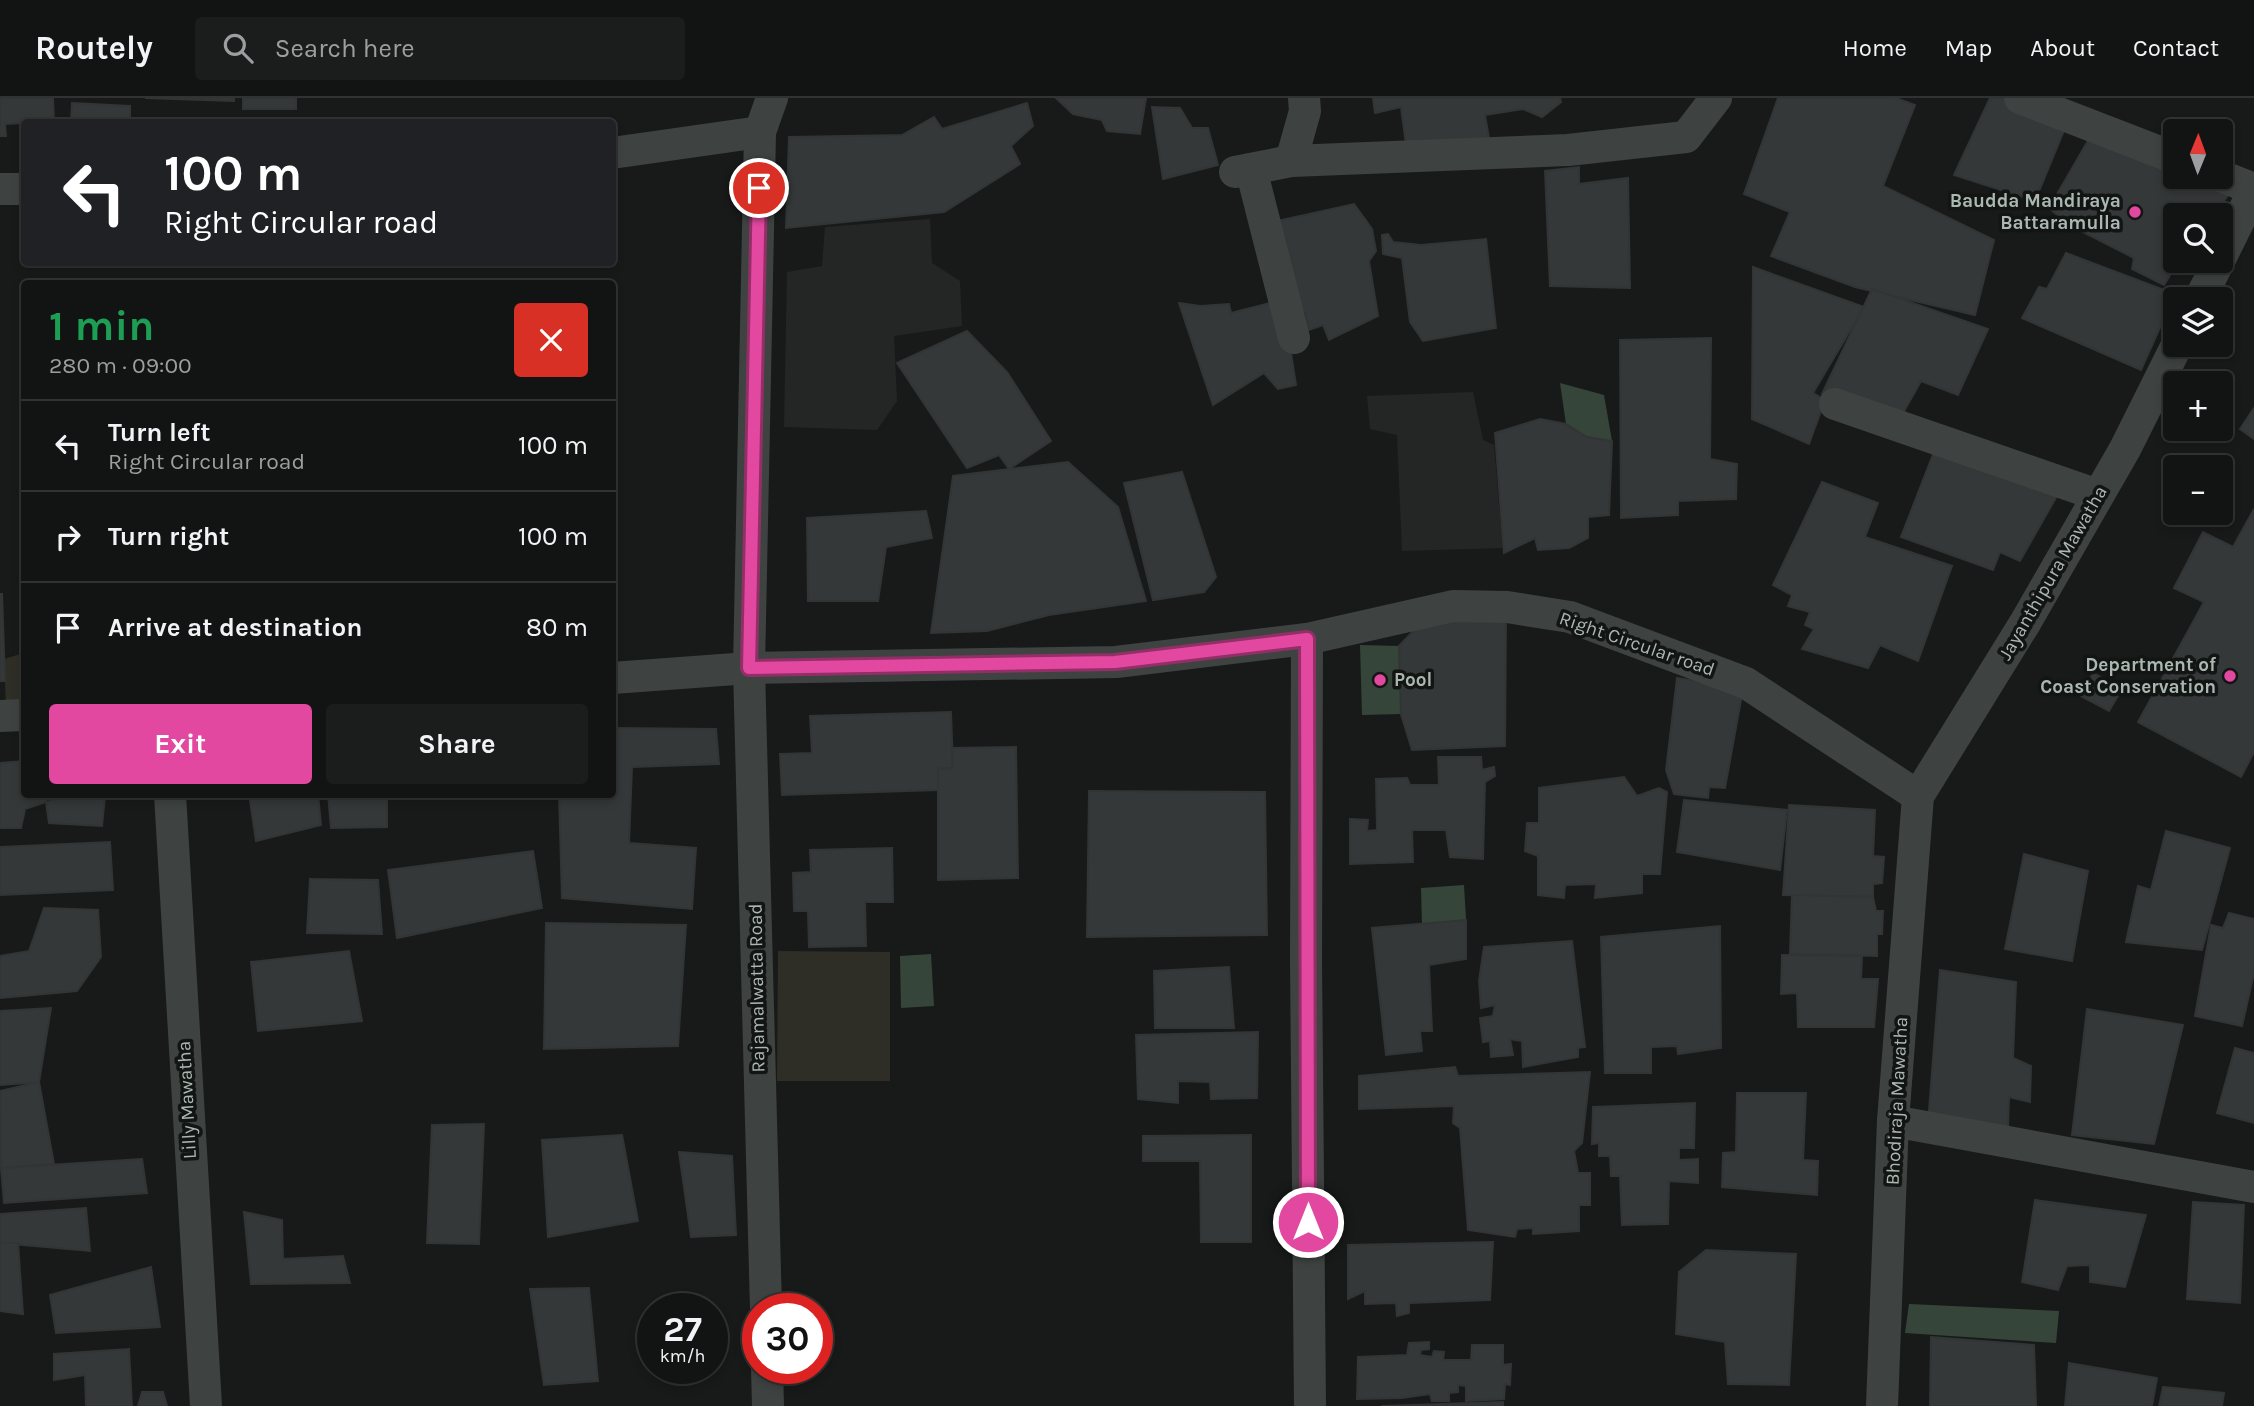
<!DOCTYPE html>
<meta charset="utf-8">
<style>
body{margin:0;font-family:Karla,sans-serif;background:#1b1d1c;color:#f1f3f6;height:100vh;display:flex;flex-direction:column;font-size:26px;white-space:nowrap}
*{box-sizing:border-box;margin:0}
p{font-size:23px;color:#9c9ea0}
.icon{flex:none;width:38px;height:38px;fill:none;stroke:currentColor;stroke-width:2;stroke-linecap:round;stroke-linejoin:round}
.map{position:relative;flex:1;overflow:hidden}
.side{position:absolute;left:21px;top:182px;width:595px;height:518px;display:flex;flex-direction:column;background:#121413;border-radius:7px;box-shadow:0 4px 10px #0003,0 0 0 2px #313333}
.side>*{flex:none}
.top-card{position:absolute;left:21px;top:21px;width:595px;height:147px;border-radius:7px;box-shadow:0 4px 10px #0003,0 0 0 2px #313333;background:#202124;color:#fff;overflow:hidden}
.needle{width:46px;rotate:1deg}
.controls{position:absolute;left:2163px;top:21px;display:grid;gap:14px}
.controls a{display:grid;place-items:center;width:70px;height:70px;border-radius:7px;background:#121413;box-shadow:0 4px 10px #0003,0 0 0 2px #313333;font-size:35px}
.speed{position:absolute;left:637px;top:1195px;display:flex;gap:14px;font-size:35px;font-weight:700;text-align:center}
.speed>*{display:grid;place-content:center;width:91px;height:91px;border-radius:50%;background:#121413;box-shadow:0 4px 10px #0003,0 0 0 2px #313333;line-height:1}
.speed small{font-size:18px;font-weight:400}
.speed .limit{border:10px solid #d22;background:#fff;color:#111}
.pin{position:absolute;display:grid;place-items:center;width:60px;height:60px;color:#fff;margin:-30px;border:4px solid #fff;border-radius:50%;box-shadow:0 2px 7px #0007}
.me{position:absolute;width:77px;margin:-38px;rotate:0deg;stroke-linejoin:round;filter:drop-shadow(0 0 5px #0008)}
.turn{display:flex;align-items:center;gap:24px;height:147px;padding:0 28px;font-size:32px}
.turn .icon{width:91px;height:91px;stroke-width:2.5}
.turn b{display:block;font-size:49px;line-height:60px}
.round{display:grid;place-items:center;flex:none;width:74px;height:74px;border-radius:7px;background:#1b1d1c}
.headline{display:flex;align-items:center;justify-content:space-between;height:119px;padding:0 28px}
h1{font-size:42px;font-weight:700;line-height:52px;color:#1e9e55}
.button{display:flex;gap:14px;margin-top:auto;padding:14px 28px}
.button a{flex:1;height:80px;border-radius:7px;background:#e2489f;color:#fff;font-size:28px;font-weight:700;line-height:80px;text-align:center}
.button a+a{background:#1b1d1c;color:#f1f3f6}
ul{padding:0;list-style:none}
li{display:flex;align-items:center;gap:21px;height:91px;padding:0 28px;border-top:2px solid #313333}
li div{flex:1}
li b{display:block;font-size:26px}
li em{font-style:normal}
header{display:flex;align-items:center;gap:42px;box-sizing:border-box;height:98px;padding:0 35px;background:#121413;border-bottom:2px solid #313333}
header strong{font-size:33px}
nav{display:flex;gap:38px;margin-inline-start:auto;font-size:24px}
.search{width:490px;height:63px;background:#1b1d1c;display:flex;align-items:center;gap:18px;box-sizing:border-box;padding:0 24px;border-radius:7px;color:#9c9ea0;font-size:26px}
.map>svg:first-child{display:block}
.built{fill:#242626}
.green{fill:#2e2e26}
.water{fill:#364539}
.building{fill:#353838;stroke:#323535;stroke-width:2}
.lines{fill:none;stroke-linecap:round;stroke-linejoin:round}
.minor{stroke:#3e4341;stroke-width:32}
.route-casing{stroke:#932f67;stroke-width:18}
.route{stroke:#e2489f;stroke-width:12}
.poi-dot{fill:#e2489f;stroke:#131514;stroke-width:2.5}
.labels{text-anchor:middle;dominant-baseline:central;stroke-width:7;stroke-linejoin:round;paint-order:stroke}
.poi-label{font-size:19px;font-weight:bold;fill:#abb8b1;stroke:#131514;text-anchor:end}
.street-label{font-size:19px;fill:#abb8b1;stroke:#131514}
</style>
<header>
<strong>Routely</strong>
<div class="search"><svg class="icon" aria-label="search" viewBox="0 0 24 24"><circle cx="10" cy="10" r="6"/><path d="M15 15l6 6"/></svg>Search here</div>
<nav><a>Home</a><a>Map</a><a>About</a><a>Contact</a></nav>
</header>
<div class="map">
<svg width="2254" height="1308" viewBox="0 0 2254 1308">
<rect width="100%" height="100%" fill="#181a19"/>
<g class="built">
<path d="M930 121 932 165 960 183 962 228 894 238 897 303 877 332 784 329 787 174 822 168 825 129Z"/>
<path d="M1473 294 1483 342 1494 347 1503 450 1402 453 1397 337 1370 331 1367 298Z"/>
</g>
<g class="green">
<path d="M24 555V621L6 609 4 561Z"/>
<path d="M778 853 890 854V983H777Z"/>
</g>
<g class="water">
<path d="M1560 285 1604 297 1612 343 1587 339 1566 326Z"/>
<path d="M1360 547 1399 548 1401 616 1362 617Z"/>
<path d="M1464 787 1466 822 1422 827 1421 790Z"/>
<path d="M931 856 934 908 901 910 900 858Z"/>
<path d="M1909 1206 2059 1213 2056 1245 1905 1235Z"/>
</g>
<g class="building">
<path d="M0 0H53L54 23 5 26 6 38H0Z"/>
<path d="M145 0H234V3Z"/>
<rect x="243" y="0" width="53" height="11"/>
<path d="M1056 0H1146L1140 36 1107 33 1102 22 1073 16Z"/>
<path d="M1373 0H1560L1561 4 1542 19 1523 11 1485 17 1490 46 1406 47 1401 9 1375 15Z"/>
<path d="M1778 0H1896L1915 7 1883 88 1994 142 1975 217 1855 189 1771 158 1790 114 1744 96Z"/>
<path d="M1990 0H2004L2065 30 2035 103 1954 77Z"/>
<path d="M72 5 130 8V24H71Z"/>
<path d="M1027 5 1033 28 1011 48 1020 66 944 114 786 130 789 39 902 37 934 19 942 31Z"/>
<path d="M1152 9 1180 10 1192 30H1208L1218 67 1163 81Z"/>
<path d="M2089 41 2175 73V79H2190L2230 94 2215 117H2175V163H2187L2184 168 2178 164 2164 187 2132 171 2134 160 2069 127 2049 110Z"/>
<path d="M1579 69V86L1628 80 1630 190 1550 188 1545 73Z"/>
<path d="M1354 106 1372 131 1376 153 1369 163 1378 218 1329 242 1323 227 1309 232 1305 214 1294 213 1277 123Z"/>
<path d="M1388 136 1393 144 1421 147 1486 141 1496 230 1423 243 1410 224 1402 160 1383 156 1382 137Z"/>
<path d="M2066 155 2175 196 2141 272 2022 220 2039 189 2047 191Z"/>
<path d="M1753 169 1864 209 1813 295 1825 302 1809 346 1752 321Z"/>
<path d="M1872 191 1988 231 1958 297 1921 283 1899 322 1822 296Z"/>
<path d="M1274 204 1285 217 1296 287 1278 291 1264 275 1213 307 1179 205 1200 208 1229 206 1231 215Z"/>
<path d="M967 233 1007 274 1051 343 1009 371 999 357 967 370 897 265Z"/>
<path d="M1711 240 1710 361 1737 366 1736 401 1678 403V417L1621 420 1620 242Z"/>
<path d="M2254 310V341L2240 331Z"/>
<path d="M1540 321 1566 326 1587 339 1612 343 1609 417 1588 419V440L1569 450 1538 452 1535 440 1504 455 1495 335Z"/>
<path d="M1937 346 2058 396 2020 463 2000 454 1993 472 1901 439Z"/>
<path d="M1068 364 1118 409 1146 503 1049 517 987 533 931 535 953 378Z"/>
<path d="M1182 374 1216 479 1204 494 1153 502 1124 385Z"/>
<path d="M1822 384 1878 405 1865 439 1952 468 1918 563 1880 547 1868 570 1802 551 1814 531 1805 527 1810 514 1788 508 1792 497 1773 487Z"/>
<path d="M2254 411V654L2241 679 2138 624 2204 504 2174 490 2203 434 2233 449Z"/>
<path d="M926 413 932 440 886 449 878 503H808L807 420Z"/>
<path d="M0 496H2L5 583H0Z"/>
<path d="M1506 513 1505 648 1412 652 1401 616 1399 548 1423 523Z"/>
<path d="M2093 575 2122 591 2109 613 2081 598Z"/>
<path d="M1677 580 1743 591 1725 690 1709 689 1708 700 1674 696 1666 672Z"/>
<path d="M951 614 953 670 938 671V692L782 697 780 656 812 655 810 618Z"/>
<path d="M612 630 716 631 719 666 632 669 629 745 696 750 692 811 562 800 559 696H612Z"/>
<path d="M1016 649 1018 780 938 782V671L953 670 952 650Z"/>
<path d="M1438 659H1481L1482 672 1494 669 1495 678 1485 684 1483 761 1450 759 1446 732H1412L1413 764 1350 766V721L1368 722 1367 733 1377 732 1376 681 1407 680 1410 687H1439Z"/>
<path d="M24 663V696H48L46 704 25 711 21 730H0V665Z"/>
<path d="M1624 679 1637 698 1659 690 1667 694 1660 776H1642V795L1595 800 1596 786 1565 787 1564 800 1538 797V758L1525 753 1527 725H1539V690Z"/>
<path d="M1089 693 1265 694 1267 837 1087 839Z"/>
<path d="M59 696 105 698 102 728 49 725 46 704 60 701Z"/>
<path d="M249 696H318L321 727 256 743Z"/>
<path d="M328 696H387V729L331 730Z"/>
<path d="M419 696H482L419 700Z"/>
<path d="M1684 702 1787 712 1780 772 1677 754Z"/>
<path d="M1789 707 1875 712 1873 758 1884 759 1882 785 1873 786V799L1783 797Z"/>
<path d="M2166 733 2230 750 2202 852 2126 844 2138 788 2151 792Z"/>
<path d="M110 744 113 792 0 797V749Z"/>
<path d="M892 750 893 804H865L866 848 809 849 808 813H794L793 775 811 774 810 752Z"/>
<path d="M533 753 542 810 397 840 388 772Z"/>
<path d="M2024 756 2088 773 2072 863 2005 851Z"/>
<path d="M310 781 378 782 382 836 307 835Z"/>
<path d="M1792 797 1873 799 1876 813H1883L1882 836H1877V858L1790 856Z"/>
<path d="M44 810 98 812 101 859 77 893 0 900V858L29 853Z"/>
<path d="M2229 815 2254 821V875L2242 928 2195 918 2211 827 2223 830Z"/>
<path d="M1466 822V861L1429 867 1432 933H1420L1422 953 1386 957 1372 830Z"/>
<path d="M546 825 686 827 678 948 544 951Z"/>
<path d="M1720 828 1721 950 1678 956 1677 948 1651 949V975H1605L1601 839Z"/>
<path d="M1572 843 1585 949 1578 950V959L1523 969 1522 943 1510 941 1513 957 1491 959 1490 943 1483 944 1480 920 1493 918 1495 907 1481 910 1479 883 1484 849Z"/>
<path d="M349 853 362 923 258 933 251 864Z"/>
<path d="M1782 857 1862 858 1861 881H1878L1874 929H1798L1797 895 1781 896Z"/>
<path d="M1229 869 1234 930H1155L1154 873Z"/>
<path d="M1940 872 2016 884 2013 960 2031 968 2030 1004 2009 999 2008 1032 1928 1025Z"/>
<path d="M51 910 39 984 0 987V913Z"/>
<path d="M2087 911 2183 927 2154 1046 2072 1037Z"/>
<path d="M1258 934 1257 1000 1211 1001 1210 984 1178 983V1005L1138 1001 1136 937Z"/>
<path d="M2235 950 2254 955V1025L2217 1015Z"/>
<path d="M1455 969 1458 978 1590 974 1582 1045 1574 1053 1578 1075H1590V1107H1579V1133L1533 1136V1130L1517 1131 1515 1139 1468 1132 1460 1030 1453 1025 1454 1008 1359 1011V978Z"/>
<path d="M39 984 54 1066 1 1070 0 993Z"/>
<path d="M1737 995H1806L1803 1062 1818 1063 1817 1097 1722 1089 1723 1055 1736 1054Z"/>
<path d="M1695 1005 1694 1050H1679V1062L1698 1061V1085L1669 1083 1668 1126 1622 1127 1620 1078H1611L1610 1058H1599V1045L1592 1046 1593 1009Z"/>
<path d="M484 1026 479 1146 427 1145 432 1027Z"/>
<path d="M622 1037 638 1123 548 1139 542 1042Z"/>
<path d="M1251 1037V1144H1201L1200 1063H1143V1038Z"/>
<path d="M679 1054 732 1058 736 1137 691 1139Z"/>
<path d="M142 1061 147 1095 4 1105 1 1070Z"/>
<path d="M2035 1102 2146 1117 2125 1189 2090 1184V1167L2067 1168 2058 1192 2022 1184Z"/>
<path d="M2193 1104 2244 1107 2240 1205 2187 1201Z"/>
<path d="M86 1110 90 1153 0 1145V1116Z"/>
<path d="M244 1114 282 1122 283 1161 343 1158 350 1185 251 1186Z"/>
<path d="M1493 1144 1490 1202 1409 1205V1215L1397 1218 1396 1205 1365 1206V1193L1348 1201V1147Z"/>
<path d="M0 1145H18L23 1216 0 1213Z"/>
<path d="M1706 1152 1796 1156 1789 1287 1728 1286 1725 1244 1676 1236 1679 1174Z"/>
<path d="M151 1169 160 1229 56 1235 50 1197Z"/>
<path d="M589 1190 598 1283 544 1287 530 1191Z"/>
<path d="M1931 1239 2034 1247 2036 1308H1930Z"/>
<path d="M1429 1244V1251L1421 1252 1420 1257 1432 1259 1434 1253 1444 1254 1443 1262H1471L1472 1247H1503V1267L1511 1266 1510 1287 1505 1286 1504 1301 1466 1303V1288L1458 1287V1294L1449 1295V1303H1432L1430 1296 1402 1300 1357 1301 1358 1259 1407 1257 1409 1245Z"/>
<path d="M129 1251 132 1308H86L85 1277 54 1282V1256Z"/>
<path d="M2069 1265 2157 1280 2152 1308H2065Z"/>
<path d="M2163 1289 2224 1295 2222 1308H2159Z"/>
<path d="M142 1294H163L167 1308H138Z"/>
<path d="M1503 1304V1308H1381Z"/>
</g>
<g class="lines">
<g class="minor">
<path d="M2020 0 2175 60"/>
<path d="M612 55 760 34"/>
<path d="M1291 63 1305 13 1304 0"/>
<path d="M1251 71 1294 240"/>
<path d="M1235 74 1291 63 1568 52 1686 39 1716 0"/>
<path d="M2221 78 2254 91"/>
<path d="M0 91H24"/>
<path d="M2221 159 2254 92"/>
<path d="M2200 201 2219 163"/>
<path d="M1835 306 2098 397"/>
<path d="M1307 541 1306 863 1310 1308"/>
<path d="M612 580 749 570 1116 564 1307 541 1453 508 1507 509 1570 519 1746 585 1918 698"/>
<path d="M0 618 24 617"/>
<path d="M170 696 206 1308"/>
<path d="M1893 1023 2254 1089"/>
<path d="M766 1211 749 570 760 34 772 0"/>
<path d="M767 1270 768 1308"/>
<path d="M1882 1308 1893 1023 1918 698 2025 525 2125 351 2177 247"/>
</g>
</g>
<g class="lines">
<g class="route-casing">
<path id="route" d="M759 90 749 570 1115 564 1307 541 1308 1124"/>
</g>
<use href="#route" class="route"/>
</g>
<g class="poi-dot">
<circle cx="2135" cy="114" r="7"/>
<circle cx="2230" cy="578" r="7"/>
<circle cx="1380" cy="582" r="7"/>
</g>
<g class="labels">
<g class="poi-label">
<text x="2121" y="103">Baudda Mandiraya<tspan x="2121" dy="22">Battaramulla</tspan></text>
<text x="2216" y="567">Department of<tspan x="2216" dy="22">Coast Conservation</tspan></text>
<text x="1394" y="582" text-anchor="start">Pool</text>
</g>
<g class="street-label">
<text transform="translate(2053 475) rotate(-60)">Jayanthipura Mawatha</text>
<text transform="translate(1637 546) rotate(19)">Right Circular road</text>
<text transform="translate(757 890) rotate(-91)">Rajamalwatta Road</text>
<text transform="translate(187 1002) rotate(-93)">Lilly Mawatha</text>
<text transform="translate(1897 1003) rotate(-87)">Bhodiraja Mawatha</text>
</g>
</g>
</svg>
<div class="controls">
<a><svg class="needle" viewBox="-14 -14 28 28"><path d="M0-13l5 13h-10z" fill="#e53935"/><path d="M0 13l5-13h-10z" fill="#9c9ea0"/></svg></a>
<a><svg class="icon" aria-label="search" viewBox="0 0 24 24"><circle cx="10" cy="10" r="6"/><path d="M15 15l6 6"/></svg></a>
<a><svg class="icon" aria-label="layers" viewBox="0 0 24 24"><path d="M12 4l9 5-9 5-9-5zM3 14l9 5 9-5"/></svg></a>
<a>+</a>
<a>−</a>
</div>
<div class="speed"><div>27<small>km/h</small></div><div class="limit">30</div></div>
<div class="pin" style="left:759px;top:90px;background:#d93025"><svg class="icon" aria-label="arrive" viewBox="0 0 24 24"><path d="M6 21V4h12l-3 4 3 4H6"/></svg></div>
<svg class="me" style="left:1308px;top:1124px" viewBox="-20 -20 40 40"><circle r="17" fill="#e2489f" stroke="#fff" stroke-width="3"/><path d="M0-11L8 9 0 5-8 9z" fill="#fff"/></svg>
<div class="top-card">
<div class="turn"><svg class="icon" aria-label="left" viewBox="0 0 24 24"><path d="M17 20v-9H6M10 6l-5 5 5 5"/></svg><div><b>100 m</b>Right Circular road</div></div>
</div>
<section class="side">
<div class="headline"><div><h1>1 min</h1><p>280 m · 09:00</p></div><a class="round" style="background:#d93025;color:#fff"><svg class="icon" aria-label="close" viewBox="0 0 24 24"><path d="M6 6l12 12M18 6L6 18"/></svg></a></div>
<ul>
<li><svg class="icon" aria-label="left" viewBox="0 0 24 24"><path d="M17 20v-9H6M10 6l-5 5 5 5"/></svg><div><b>Turn left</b><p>Right Circular road</p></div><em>100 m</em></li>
<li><svg class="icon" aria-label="right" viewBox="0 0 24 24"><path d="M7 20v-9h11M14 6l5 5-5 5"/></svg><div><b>Turn right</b></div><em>100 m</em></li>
<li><svg class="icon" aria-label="arrive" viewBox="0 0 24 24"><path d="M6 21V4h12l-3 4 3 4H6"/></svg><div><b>Arrive at destination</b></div><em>80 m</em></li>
</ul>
<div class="button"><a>Exit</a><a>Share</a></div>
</section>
</div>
